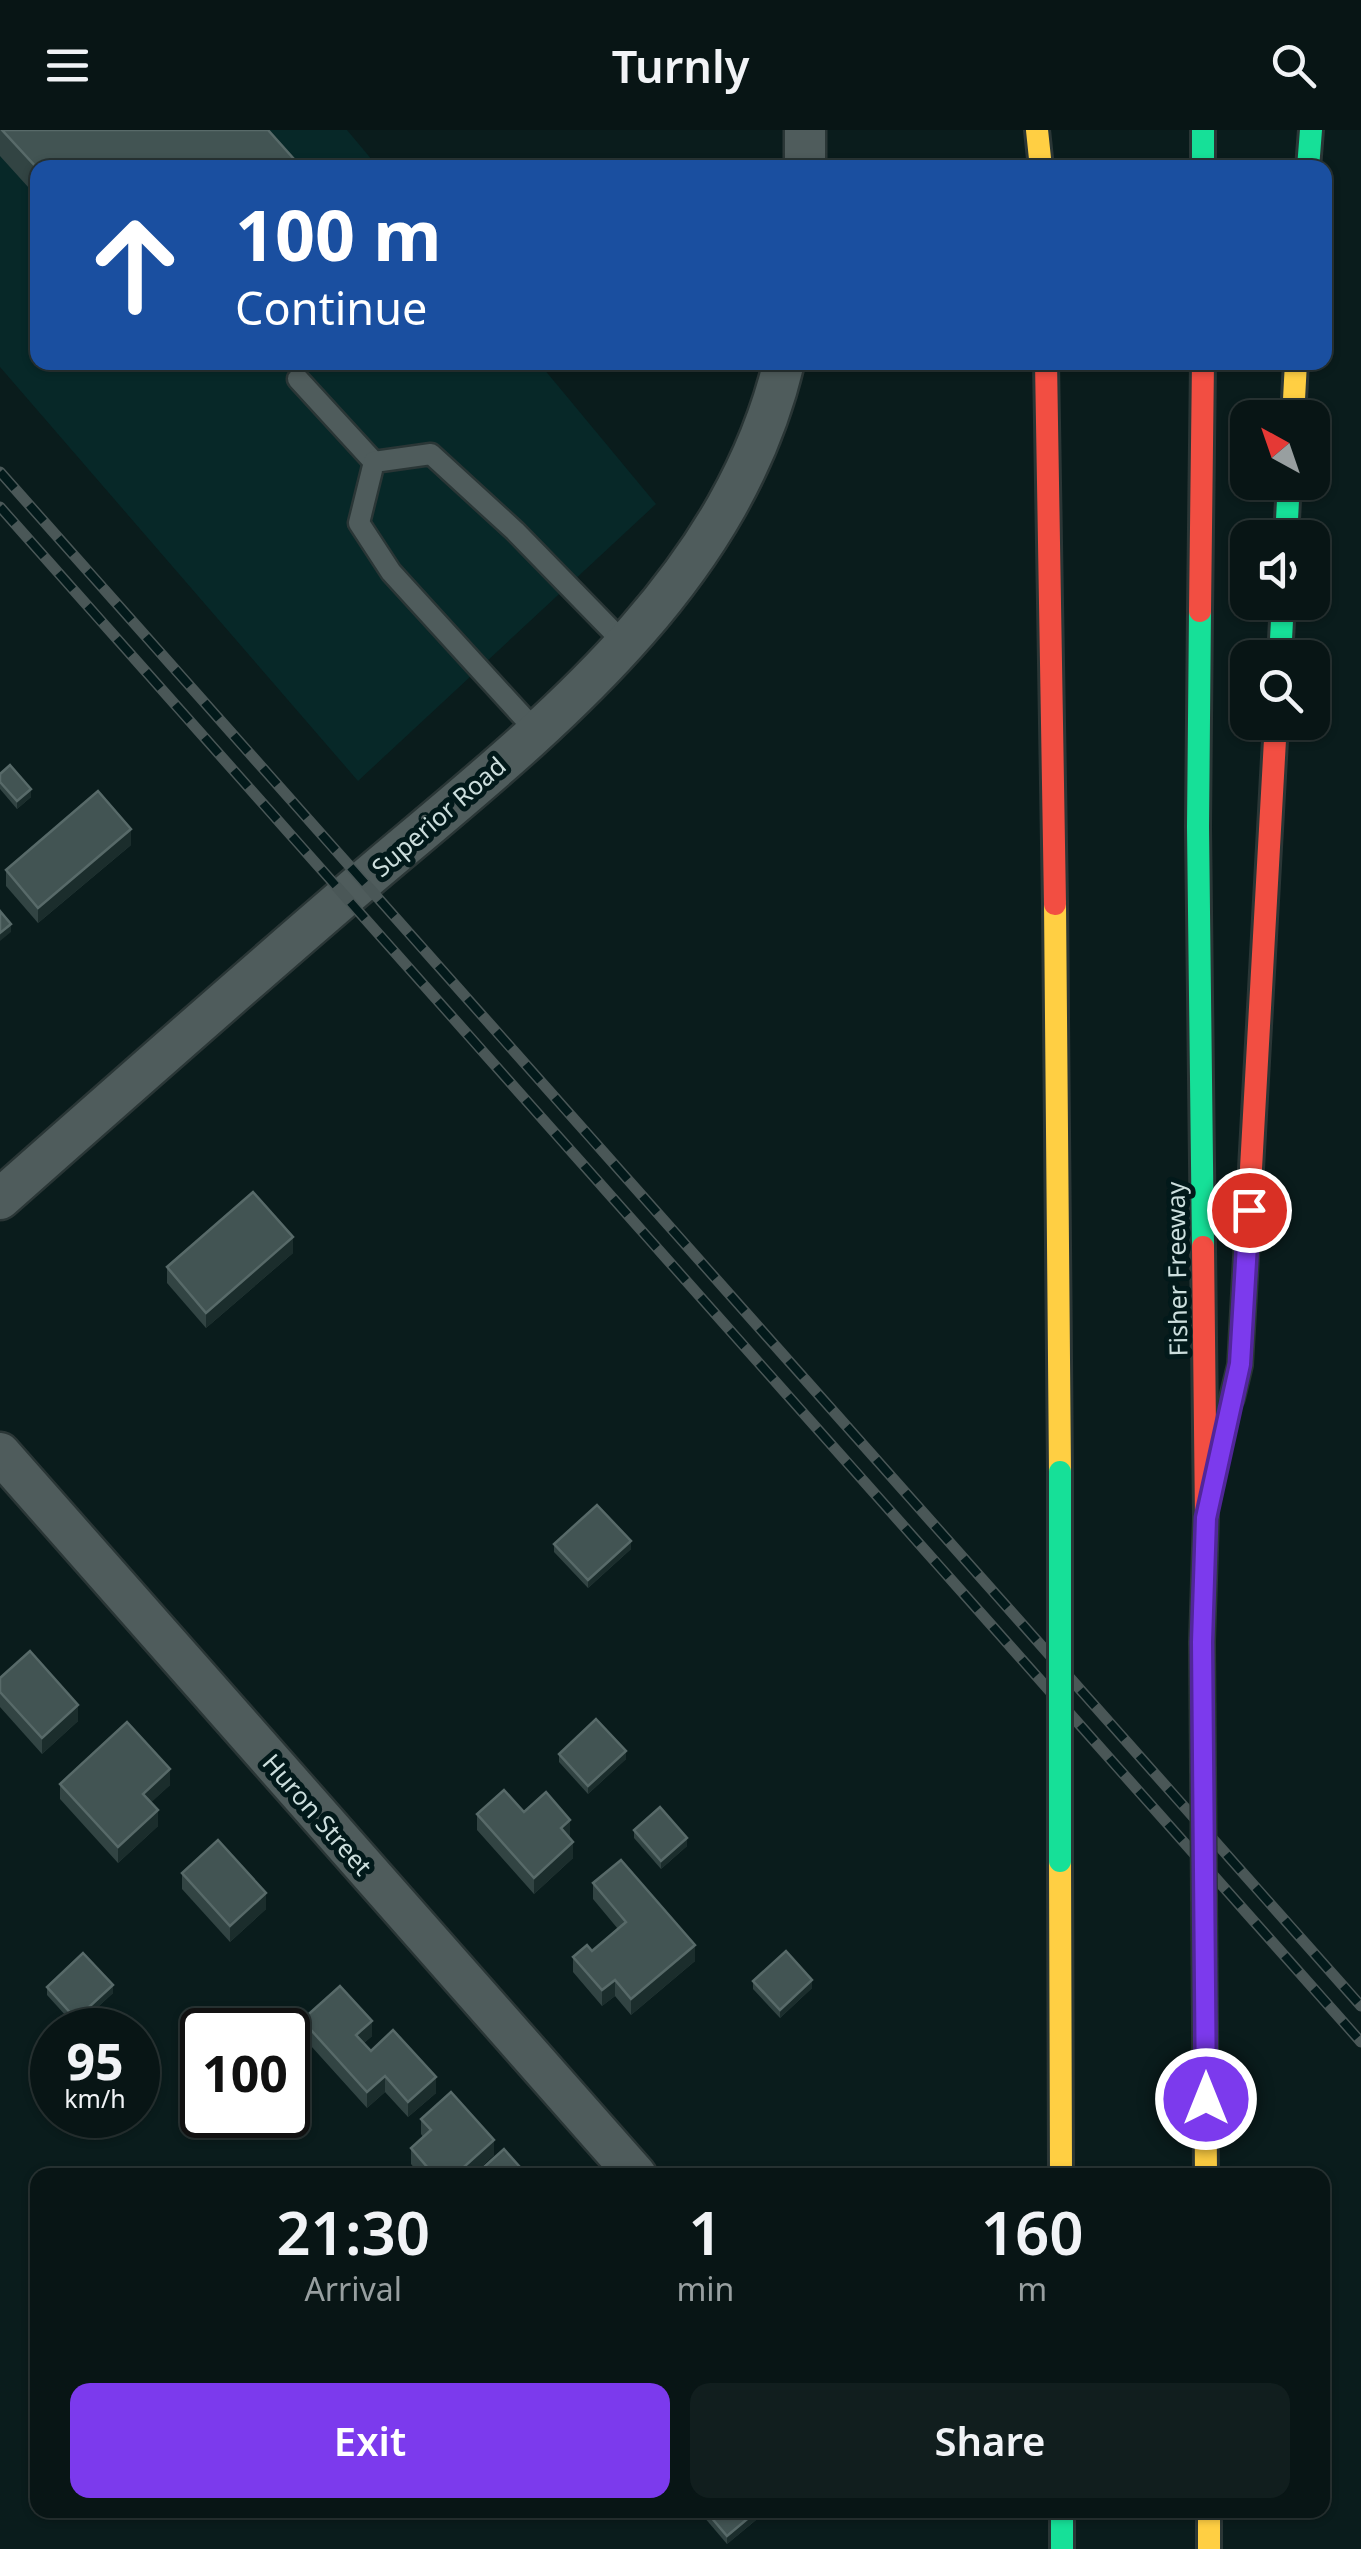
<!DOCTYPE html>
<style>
body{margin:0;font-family:"Noto Sans",sans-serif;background:#111e1e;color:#f1f3f6;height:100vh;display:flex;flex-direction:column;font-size:38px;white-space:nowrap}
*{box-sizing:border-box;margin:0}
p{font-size:32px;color:#989fa0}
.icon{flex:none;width:55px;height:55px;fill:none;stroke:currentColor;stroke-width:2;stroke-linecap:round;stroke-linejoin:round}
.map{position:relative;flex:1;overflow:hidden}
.drawer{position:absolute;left:30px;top:2038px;width:1300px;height:350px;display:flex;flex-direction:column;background:#081515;border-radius:20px;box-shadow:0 2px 8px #0004,0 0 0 2px #293434}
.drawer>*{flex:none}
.hud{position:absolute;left:30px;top:30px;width:1302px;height:210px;border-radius:20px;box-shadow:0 2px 8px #0004,0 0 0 2px #293434;background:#1a4fa0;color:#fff;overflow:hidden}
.needle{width:65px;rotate:320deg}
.buttons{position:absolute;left:1230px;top:270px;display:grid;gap:20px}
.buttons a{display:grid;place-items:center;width:100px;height:100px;border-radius:20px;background:#081515;box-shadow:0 2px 8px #0004,0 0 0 2px #293434;font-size:50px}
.speed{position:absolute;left:30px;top:1878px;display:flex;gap:20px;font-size:50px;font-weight:700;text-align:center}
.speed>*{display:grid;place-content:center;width:130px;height:130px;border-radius:50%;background:#081515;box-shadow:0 2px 8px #0004,0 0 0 2px #293434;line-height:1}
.speed small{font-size:25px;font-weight:400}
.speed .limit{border:5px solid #111;border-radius:15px;background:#fff;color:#111}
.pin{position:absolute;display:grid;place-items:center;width:85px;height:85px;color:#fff;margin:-42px;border:5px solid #fff;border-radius:50%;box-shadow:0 2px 10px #0007}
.me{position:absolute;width:110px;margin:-55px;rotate:0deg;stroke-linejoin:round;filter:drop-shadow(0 0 8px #0008)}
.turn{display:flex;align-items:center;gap:35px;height:210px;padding:0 40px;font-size:45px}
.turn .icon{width:130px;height:130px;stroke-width:2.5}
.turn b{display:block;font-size:70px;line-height:85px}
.eta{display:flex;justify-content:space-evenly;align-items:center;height:170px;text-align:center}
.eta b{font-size:60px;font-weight:600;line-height:70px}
.cta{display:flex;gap:20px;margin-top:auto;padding:20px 40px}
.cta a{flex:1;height:115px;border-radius:20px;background:#7c3aed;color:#fff;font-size:40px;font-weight:600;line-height:115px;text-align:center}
.cta a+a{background:#111e1e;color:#f1f3f6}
header{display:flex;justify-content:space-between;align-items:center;height:130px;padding:0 40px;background:#081515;font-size:45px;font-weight:600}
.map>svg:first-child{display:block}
.built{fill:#072828}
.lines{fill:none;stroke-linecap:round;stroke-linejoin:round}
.lane-casing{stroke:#2a3636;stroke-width:25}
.street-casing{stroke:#2a3636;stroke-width:45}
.fast-casing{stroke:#2a3636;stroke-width:28}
.slow-casing{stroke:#2a3636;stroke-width:28}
.jam-casing{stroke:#2a3636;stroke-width:28}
.lane{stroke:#4f5c5c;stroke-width:20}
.street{stroke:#4f5c5c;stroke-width:40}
.fast{stroke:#16e098;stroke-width:22}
.slow{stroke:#ffcf43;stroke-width:22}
.jam{stroke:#f24e42;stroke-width:22}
.rail-casing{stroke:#4a5757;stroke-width:11}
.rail{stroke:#02191a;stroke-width:8;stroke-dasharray:22;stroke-linecap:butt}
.fast-bridge-casing{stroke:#2a3636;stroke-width:28;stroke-linecap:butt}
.slow-bridge-casing{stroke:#2a3636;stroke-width:28;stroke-linecap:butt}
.fast-bridge{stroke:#16e098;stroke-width:22}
.slow-bridge{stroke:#ffcf43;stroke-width:22}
.wall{fill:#324443}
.shaded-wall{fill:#1b2d2c}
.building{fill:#425453;stroke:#586a69;stroke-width:2.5}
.route-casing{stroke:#51269a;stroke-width:25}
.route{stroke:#7c3aed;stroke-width:18}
.labels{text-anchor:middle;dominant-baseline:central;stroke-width:10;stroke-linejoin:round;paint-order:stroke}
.street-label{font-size:25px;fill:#ccdedd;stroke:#02191a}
</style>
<header><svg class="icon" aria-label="menu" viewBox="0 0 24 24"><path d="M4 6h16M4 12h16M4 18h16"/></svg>Turnly<svg class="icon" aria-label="search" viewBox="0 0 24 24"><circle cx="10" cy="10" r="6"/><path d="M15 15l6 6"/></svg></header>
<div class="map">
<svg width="1361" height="2419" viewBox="0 0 1361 2419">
<rect width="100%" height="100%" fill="#0a1c1c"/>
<path class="built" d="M0 0H347L378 37 38 38V232L539 233 656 374 358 651 0 237Z"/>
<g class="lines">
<g class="lane-casing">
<g id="lane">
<path d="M298 249 374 332"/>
<path d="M536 601 391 442 359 393 374 332 431 324 515 401 626 515"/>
</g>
</g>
<g class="street-casing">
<g id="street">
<path d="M805 0V38"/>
<path d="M0 1069C113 969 226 869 341 770 516 619 727 470 784 232"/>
<path d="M0 1323 636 2045"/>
</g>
</g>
<g class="fast-casing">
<g id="fast">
<path d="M1203 0V38"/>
<path d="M1308 38 1311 0"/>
<path d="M1286 408 1289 352"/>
<path d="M1200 481 1198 697 1203 1117"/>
<path d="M1280 528 1283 472"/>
<path d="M1062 2380V2419"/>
</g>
</g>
<g class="slow-casing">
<g id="slow">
<path d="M1037 0 1041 38"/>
<path d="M1293 288 1296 232"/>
<path d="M1055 774 1060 1342"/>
<path d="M1060 1731 1061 2045"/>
<path d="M1205 1894 1206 2045"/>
<path d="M1209 2380V2419"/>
</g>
</g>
<g class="jam-casing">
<g id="jam">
<path d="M1046 232 1055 774"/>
<path d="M1200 481 1203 232"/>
<path d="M1232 1268 1240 1235 1276 592"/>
<path d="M1202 1512 1206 1388 1203 1117"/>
</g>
</g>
<use href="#lane" class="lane"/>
<use href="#street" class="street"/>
<use href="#fast" class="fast"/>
<use href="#slow" class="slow"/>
<use href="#jam" class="jam"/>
<g class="rail-casing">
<g id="rail">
<path d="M0 342 1361 1876"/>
<path d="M0 377 1361 1912"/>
</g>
</g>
<use href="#rail" class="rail"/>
<g class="fast-bridge-casing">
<path id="fast-bridge" d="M1060 1342V1731"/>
</g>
<g class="slow-bridge-casing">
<path id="slow-bridge" d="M1202 1512 1205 1894"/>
</g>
<use href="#fast-bridge" class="fast-bridge"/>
<use href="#slow-bridge" class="slow-bridge"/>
</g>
<g class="wall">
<path d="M0 0H268L38 38V68L0 26Z"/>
<path d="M0 644 31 667 17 679 0 659Z"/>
<path d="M131 715 38 793 6 756V740Z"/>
<path d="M293 1123 206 1198 167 1153V1137Z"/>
<path d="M554 1414 631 1419 588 1458 554 1422Z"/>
<path d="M0 1548 78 1591 42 1624 0 1577Z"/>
<path d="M559 1624 626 1629 588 1664 559 1632Z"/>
<path d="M60 1654 170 1655 151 1672 158 1696 118 1733 60 1669Z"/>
<path d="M524 1682 570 1706 569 1707 573 1728 534 1764 477 1700V1684Z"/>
<path d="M634 1700 687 1716 661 1739 634 1708Z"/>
<path d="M182 1743 266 1779 230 1812 182 1759Z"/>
<path d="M593 1753 695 1831 631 1885 615 1866 602 1876 573 1842V1827L592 1821 618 1799 593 1769Z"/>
<path d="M753 1851 812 1858 780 1888 753 1859Z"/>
<path d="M47 1857 113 1863 76 1897 47 1865Z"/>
<path d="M302 1890 372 1906 364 1913 371 1921 436 1963 408 1987 385 1962 367 1978 302 1906Z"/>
<path d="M421 1989 494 2025 472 2045H420L411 2034V2018L423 2007 421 2004Z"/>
<path d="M698 2380H762V2385L727 2414Z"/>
</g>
<g class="shaded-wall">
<path d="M31 659V667L17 679V671Z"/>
<path d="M131 699V715L38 793V778Z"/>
<path d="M11 794V802L0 811V803Z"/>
<path d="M293 1107V1123L206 1198V1183Z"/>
<path d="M631 1411V1419L588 1458V1450Z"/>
<path d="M78 1575V1591L42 1624V1608Z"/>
<path d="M626 1621V1629L588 1664V1656Z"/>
<path d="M170 1639V1655L143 1680V1664Z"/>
<path d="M158 1680V1696L118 1733V1717Z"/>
<path d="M570 1690V1706L561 1714V1698Z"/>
<path d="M687 1708V1716L661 1739V1731Z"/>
<path d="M573 1712V1728L534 1764V1748Z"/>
<path d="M266 1763V1779L230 1812V1796Z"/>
<path d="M695 1815V1831L631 1885V1869Z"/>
<path d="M615 1850V1866L602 1876V1860Z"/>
<path d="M812 1850V1858L780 1888V1880Z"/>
<path d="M113 1855V1863L76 1897V1889Z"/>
<path d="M372 1891V1906L356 1920V1905Z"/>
<path d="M385 1946V1962L367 1978V1962Z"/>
<path d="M436 1947V1963L408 1987V1972Z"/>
<path d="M494 2010V2025L472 2045H455Z"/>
<path d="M758 2380H762V2385L727 2414V2406Z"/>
</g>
<g class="building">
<path d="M2 0H268L302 38H38V39Z"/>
<path d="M10 635 31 659 17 671 0 652V644Z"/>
<path d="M98 661 131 699 38 778 6 740Z"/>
<path d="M0 781 11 794 0 803Z"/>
<path d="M253 1062 293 1107 206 1183 167 1137Z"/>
<path d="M597 1375 631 1411 588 1450 554 1414Z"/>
<path d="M30 1521 78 1575 42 1608 0 1562V1548Z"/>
<path d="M596 1589 626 1621 588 1656 559 1624Z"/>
<path d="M127 1592 170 1639 143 1664 158 1680 118 1717 60 1654Z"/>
<path d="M504 1660 524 1682 546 1662 570 1690 561 1698 573 1712 534 1748 477 1684Z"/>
<path d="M660 1677 687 1708 661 1731 634 1700Z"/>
<path d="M218 1710 266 1763 230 1796 182 1743Z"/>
<path d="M621 1730 695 1815 631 1869 615 1850 602 1860 573 1827 587 1815 592 1821 626 1792 593 1753Z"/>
<path d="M786 1821 812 1850 780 1880 753 1851Z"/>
<path d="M83 1823 113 1855 76 1889 47 1857Z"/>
<path d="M340 1856 372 1891 356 1905 371 1921 393 1900 436 1947 408 1972 385 1946 367 1962 302 1890Z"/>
<path d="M451 1962 494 2010 455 2045H434L411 2018 431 2000 421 1989Z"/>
<path d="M504 2019 527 2045H475Z"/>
<path d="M705 2380H758L727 2406Z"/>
</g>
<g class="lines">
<g class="route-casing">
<path id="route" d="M1206 1969 1202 1512 1206 1388 1240 1234 1249 1080"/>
</g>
<use href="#route" class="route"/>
</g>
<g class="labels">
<g class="street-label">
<text transform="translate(438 686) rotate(-41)">Superior Road</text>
<text transform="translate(1176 1139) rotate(-91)">Fisher Freeway</text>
<text transform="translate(318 1684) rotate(49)">Huron Street</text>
</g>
</g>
</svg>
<div class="buttons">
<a><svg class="needle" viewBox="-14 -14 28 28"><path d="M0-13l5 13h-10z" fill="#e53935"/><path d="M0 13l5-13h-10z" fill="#989fa0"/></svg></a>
<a><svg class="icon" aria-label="sound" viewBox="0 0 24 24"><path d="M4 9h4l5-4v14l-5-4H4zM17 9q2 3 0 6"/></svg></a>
<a><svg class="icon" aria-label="search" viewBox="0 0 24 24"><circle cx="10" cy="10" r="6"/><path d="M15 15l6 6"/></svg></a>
</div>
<div class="speed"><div>95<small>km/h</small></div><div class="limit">100</div></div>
<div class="pin" style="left:1249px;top:1080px;background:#d93025"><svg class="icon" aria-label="arrive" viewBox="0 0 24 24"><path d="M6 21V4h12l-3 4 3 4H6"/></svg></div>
<svg class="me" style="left:1206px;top:1969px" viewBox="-20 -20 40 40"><circle r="17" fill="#7c3aed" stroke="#fff" stroke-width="3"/><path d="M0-11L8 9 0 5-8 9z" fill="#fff"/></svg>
<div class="hud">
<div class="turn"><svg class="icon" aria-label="ahead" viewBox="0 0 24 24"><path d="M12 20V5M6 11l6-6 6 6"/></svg><div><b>100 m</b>Continue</div></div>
</div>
<section class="drawer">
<div class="eta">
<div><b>21:30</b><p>Arrival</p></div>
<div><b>1</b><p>min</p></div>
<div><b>160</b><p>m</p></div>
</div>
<div class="cta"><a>Exit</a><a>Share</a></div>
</section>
</div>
